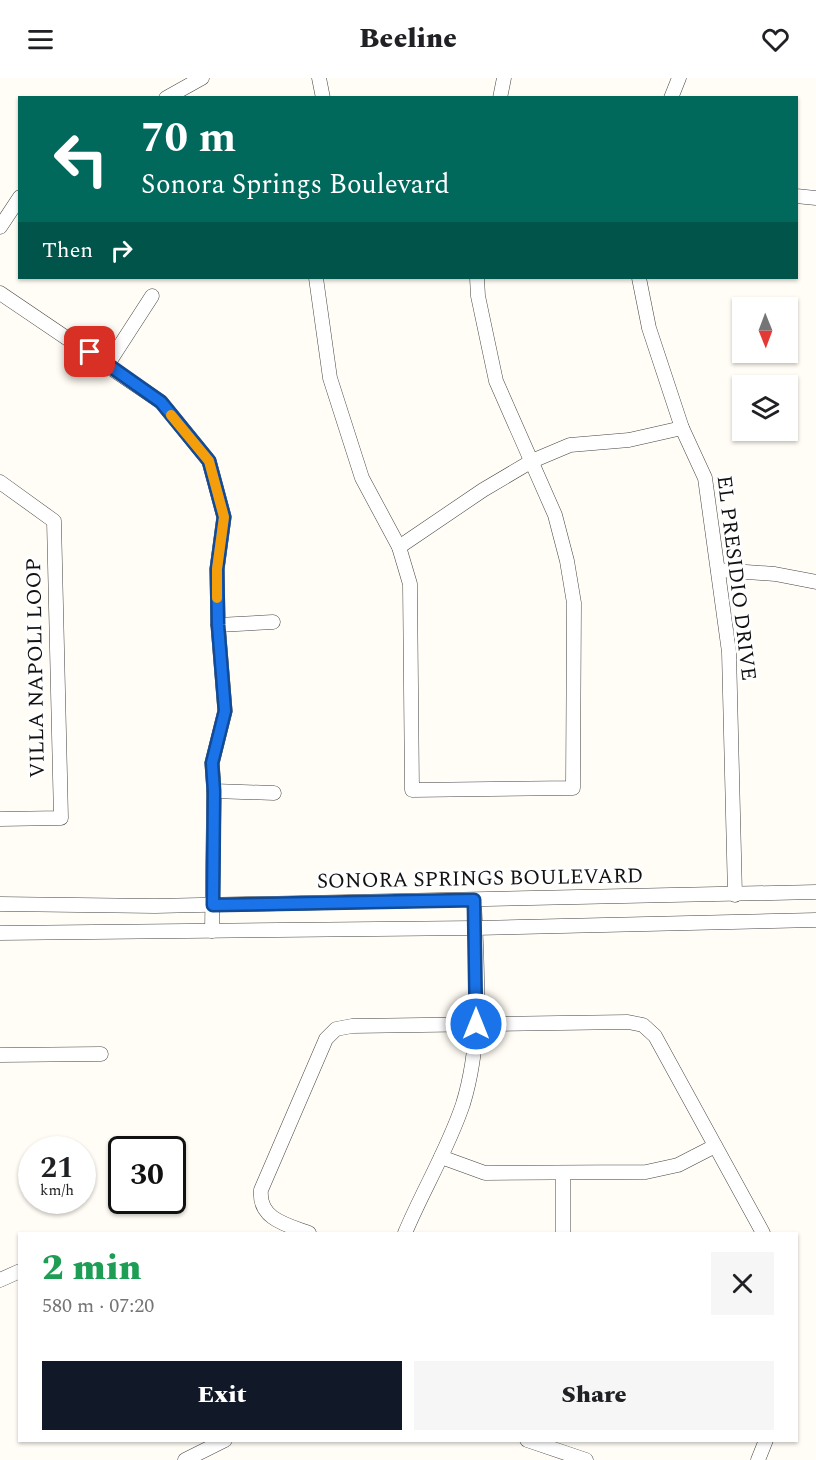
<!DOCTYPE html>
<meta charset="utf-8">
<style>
body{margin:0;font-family:Spectral,serif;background:#f6f6f6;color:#202124;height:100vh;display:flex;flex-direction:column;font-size:22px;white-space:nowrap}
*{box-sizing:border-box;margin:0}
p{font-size:20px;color:#757577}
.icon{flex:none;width:33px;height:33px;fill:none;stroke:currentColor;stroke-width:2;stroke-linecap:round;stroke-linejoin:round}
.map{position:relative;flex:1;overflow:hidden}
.side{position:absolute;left:18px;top:1154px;width:780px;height:210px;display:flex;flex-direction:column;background:#fff;border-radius:0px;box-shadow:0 2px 4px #0004}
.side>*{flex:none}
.hud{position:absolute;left:18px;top:18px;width:780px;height:183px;border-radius:0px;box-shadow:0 2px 4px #0004;background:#00695c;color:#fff;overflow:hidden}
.needle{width:39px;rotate:179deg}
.controls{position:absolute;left:732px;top:219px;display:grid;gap:12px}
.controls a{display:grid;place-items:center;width:66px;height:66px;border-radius:0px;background:#fff;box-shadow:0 2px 4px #0004;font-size:30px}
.speed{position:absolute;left:18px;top:1058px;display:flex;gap:12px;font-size:30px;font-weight:700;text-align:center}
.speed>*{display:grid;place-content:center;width:78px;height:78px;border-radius:50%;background:#fff;box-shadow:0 2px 4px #0004;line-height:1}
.speed small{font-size:15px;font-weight:400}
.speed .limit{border:3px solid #111;border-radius:9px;background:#fff;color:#111}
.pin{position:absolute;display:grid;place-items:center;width:51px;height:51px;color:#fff;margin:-26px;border-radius:12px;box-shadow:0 3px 9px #0006}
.me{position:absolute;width:66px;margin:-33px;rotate:0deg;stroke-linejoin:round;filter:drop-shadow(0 0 4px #0008)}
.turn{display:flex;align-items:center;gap:21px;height:126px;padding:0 24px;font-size:27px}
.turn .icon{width:78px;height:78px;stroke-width:2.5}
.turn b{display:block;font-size:42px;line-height:51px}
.then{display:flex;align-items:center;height:57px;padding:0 24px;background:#0003;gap:12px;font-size:22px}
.round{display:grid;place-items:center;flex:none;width:63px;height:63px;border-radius:0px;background:#f6f6f6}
.summary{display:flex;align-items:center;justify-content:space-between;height:102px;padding:0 24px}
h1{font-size:36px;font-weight:800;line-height:45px;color:#1e9e55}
.action{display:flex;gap:12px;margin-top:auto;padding:12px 24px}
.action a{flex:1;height:69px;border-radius:0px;background:#111827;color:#fff;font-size:24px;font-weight:800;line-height:69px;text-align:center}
.action a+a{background:#f6f6f6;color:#202124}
header{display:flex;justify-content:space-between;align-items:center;height:78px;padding:0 24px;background:#fff;font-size:27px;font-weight:800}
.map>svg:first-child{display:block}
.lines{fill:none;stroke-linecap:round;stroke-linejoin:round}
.minor-casing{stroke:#444;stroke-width:15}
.minor{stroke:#fff;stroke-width:14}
.route-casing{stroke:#114b97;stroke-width:15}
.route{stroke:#1a73e8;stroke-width:10}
.slow{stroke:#f59e0b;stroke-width:10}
.labels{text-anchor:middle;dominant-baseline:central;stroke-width:6;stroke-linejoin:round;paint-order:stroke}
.street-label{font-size:21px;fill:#111;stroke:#fff}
</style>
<header><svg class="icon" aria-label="menu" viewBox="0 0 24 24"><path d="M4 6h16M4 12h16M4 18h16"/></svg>Beeline<svg class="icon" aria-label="heart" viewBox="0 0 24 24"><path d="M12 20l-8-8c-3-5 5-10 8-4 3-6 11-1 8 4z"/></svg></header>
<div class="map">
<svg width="816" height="1382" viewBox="0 0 816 1382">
<rect width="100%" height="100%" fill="#fffdf5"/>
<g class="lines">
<g class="minor-casing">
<g id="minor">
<path d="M319 0 323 20"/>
<path d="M166 20 202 0"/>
<path d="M500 20 504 0"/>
<path d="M671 20 679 0"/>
<path d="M796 118 816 120"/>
<path d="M0 149 20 119"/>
<path d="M316 200 330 300 362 400 399 469 410 506 412 712 573 710 574 525 567 483 555 437 496 303 478 218 477 200"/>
<path d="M639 200 649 250 682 350 705 400 729 574 735 817"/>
<path d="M0 215 161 324 209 383 224 439 217 491 218 547 225 633 212 685 214 713 212 853"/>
<path d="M108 286 152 218"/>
<path d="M0 404 54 443 61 740 0 741"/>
<path d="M399 469 483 412 532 383 570 367 629 362 682 350"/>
<path d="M718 492 775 496 816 504"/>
<path d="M218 547 273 544"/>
<path d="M214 713 274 715"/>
<path d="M0 826 155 828 816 814"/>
<path d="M0 855 475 850 816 842"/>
<path d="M0 977 101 976"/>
<path d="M441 1079 485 1095 646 1094 678 1087 715 1068"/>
<path d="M563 1095V1155"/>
<path d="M309 1155C287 1147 258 1141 261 1112L326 961 336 951 352 948 628 944 643 947 655 958 763 1155"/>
<path d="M405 1155C423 1112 448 1071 463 1026 483 961 477 889 474 822"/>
<path d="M0 1202 20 1193"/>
<path d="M527 1362 586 1382"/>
<path d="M185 1382 225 1362"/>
<path d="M758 1382 766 1362"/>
</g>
</g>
<use href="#minor" class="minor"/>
</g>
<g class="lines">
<g class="route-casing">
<path id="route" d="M90 274 161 324 209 383 224 439 217 491 218 547 225 633 212 685 214 713 213 827 474 822 476 946"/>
</g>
<use href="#route" class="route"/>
<path class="slow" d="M171 337 209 383 224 439 217 491V520"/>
</g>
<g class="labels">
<g class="street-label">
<text transform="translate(736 500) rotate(83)">EL PRESIDIO DRIVE</text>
<text transform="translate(36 590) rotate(-91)">VILLA NAPOLI LOOP</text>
<text transform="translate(480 801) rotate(-1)">SONORA SPRINGS BOULEVARD</text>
</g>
</g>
</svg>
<div class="controls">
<a><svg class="needle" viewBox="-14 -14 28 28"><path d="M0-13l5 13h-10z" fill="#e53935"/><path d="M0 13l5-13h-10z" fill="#757577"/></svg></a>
<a><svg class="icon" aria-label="layers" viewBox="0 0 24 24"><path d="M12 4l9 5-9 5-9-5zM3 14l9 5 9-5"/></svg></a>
</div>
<div class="speed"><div>21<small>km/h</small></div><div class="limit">30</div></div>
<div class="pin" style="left:90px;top:274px;background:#d93025"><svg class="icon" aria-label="arrive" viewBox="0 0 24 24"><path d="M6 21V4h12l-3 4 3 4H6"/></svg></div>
<svg class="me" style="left:476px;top:946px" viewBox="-20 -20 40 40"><circle r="17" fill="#1a73e8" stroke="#fff" stroke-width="3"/><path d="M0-11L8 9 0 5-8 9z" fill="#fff"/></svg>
<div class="hud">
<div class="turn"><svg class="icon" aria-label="left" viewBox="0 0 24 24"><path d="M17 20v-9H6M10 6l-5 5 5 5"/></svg><div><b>70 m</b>Sonora Springs Boulevard</div></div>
<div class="then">Then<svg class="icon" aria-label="right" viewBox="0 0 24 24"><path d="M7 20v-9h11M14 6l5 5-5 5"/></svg></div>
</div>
<section class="side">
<div class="summary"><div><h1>2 min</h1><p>580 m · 07:20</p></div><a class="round"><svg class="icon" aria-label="close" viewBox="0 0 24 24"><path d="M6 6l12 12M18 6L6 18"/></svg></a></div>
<div class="action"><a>Exit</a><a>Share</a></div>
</section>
</div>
